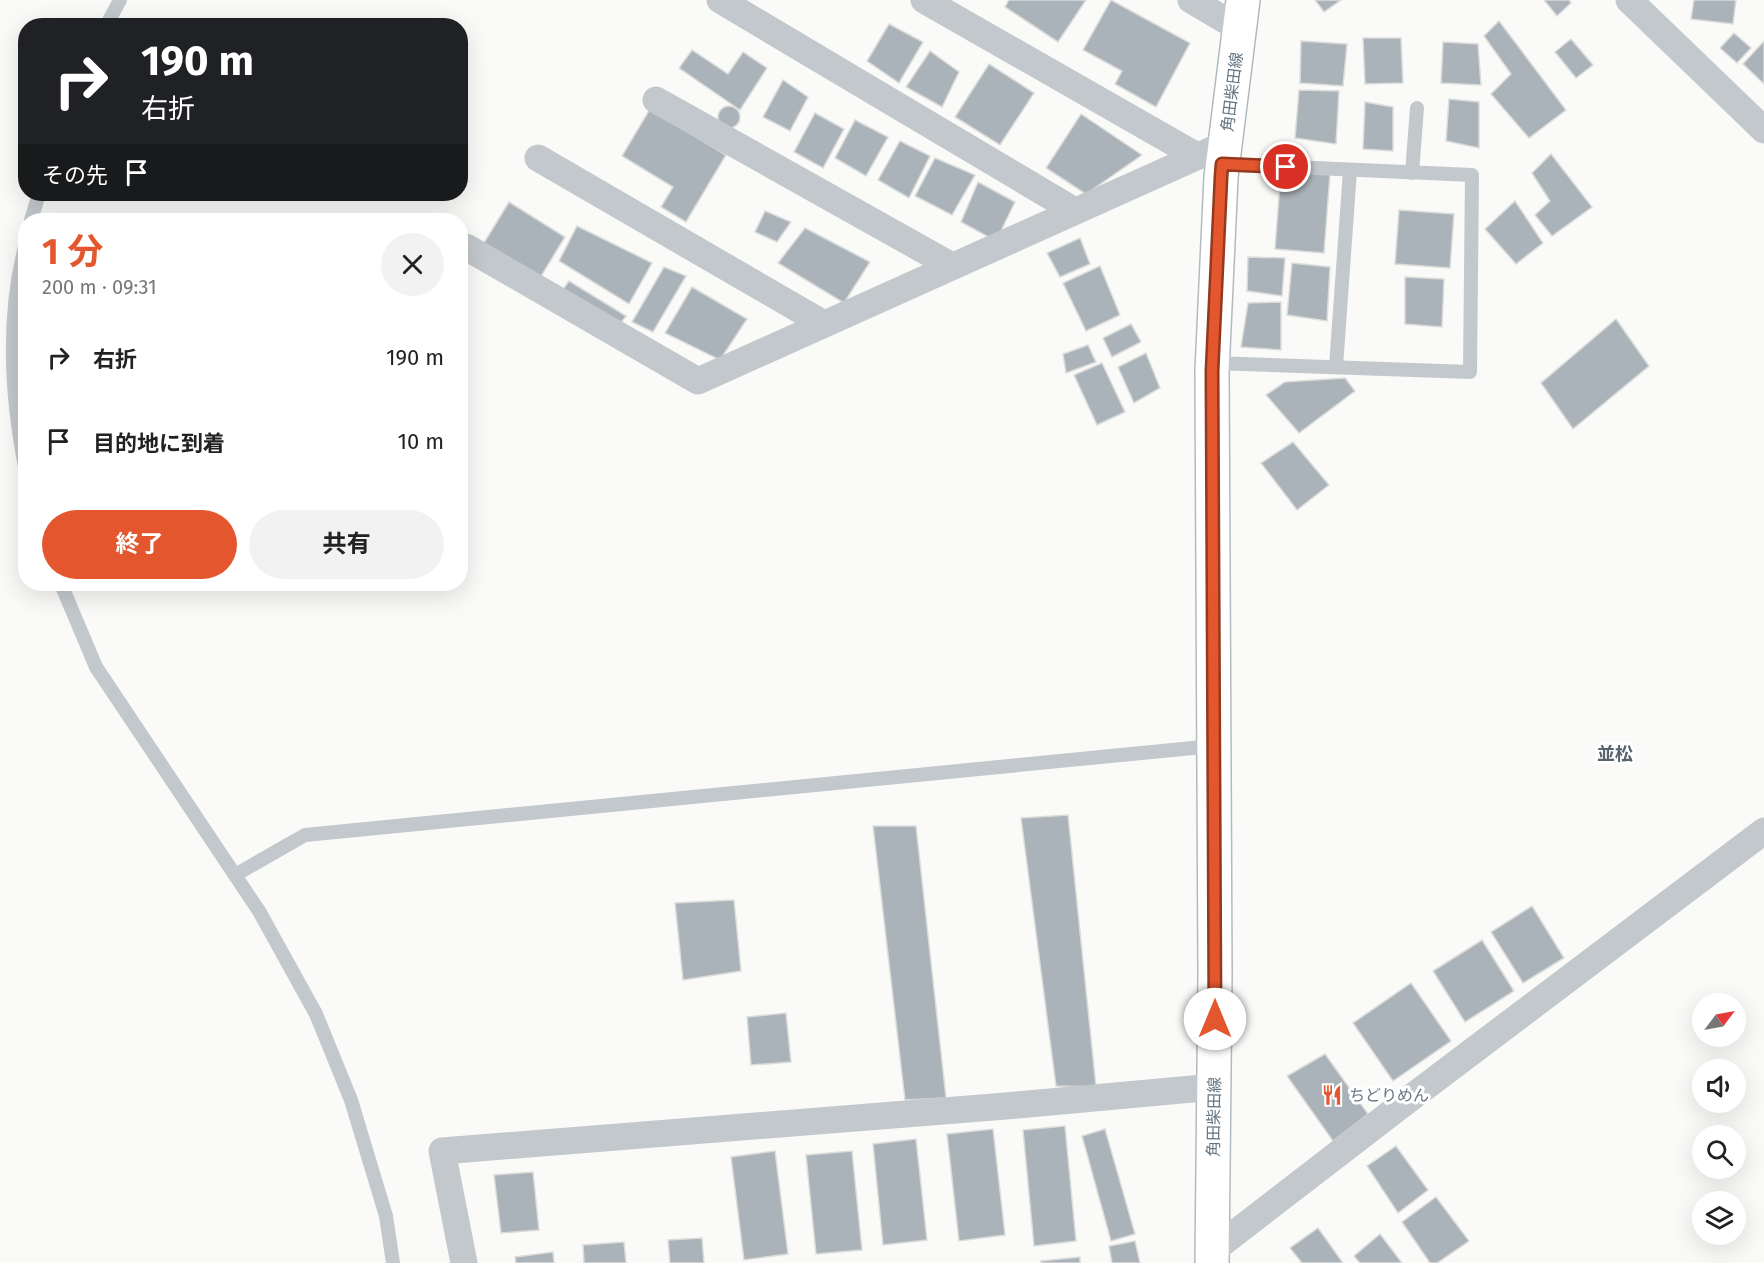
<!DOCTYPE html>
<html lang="ja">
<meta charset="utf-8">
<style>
body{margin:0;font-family:"Fira Sans","Noto Sans JP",sans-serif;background:#f2f2f2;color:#222;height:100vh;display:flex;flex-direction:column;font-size:22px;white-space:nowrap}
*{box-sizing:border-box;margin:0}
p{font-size:20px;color:#767676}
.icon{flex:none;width:33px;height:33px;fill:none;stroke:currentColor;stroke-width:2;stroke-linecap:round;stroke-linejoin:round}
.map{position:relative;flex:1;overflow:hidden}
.details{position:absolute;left:18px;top:213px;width:450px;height:378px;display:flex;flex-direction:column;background:#fff;border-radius:24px;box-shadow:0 6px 24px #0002}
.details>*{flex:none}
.top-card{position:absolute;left:18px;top:18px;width:450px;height:183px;border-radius:24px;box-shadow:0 6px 24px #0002;background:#202124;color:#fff;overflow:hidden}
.needle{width:39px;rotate:58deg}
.controls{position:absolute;left:1692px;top:993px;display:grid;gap:12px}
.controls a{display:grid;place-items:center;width:54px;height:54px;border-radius:50%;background:#fff;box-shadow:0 6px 24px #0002;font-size:30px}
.pin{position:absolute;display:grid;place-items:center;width:51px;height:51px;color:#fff;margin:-26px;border:3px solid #fff;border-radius:50%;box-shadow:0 2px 6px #0007}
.me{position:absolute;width:66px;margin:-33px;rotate:0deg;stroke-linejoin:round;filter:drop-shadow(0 0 4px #0008)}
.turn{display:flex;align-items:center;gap:21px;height:126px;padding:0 24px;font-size:27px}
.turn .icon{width:78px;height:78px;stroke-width:2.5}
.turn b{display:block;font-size:42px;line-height:51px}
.then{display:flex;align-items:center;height:57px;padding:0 24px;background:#0003;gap:12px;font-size:22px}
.round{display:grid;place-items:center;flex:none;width:63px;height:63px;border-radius:32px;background:#f2f2f2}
.headline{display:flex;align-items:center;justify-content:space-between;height:102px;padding:0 24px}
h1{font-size:36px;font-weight:700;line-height:45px;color:#e4572e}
.primary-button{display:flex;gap:12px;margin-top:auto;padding:12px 24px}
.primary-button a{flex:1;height:69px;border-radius:36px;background:#e4572e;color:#fff;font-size:24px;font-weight:700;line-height:69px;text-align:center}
.primary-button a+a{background:#f2f2f2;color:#222}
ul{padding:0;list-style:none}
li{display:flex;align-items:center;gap:18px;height:84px;padding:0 24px}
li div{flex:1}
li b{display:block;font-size:22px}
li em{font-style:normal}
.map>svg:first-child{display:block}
.building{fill:#aab3b9;stroke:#dcdcda;stroke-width:1.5}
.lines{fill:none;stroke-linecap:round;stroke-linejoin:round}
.secondary-casing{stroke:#b3babf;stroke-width:36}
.lane{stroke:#c3c8cc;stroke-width:14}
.street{stroke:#c3c8cc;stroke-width:27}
.secondary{stroke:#fff;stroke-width:33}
.route-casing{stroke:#94391e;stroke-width:15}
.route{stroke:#e4572e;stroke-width:10}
.labels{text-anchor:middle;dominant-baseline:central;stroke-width:6;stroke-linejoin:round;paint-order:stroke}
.street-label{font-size:16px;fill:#657683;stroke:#fff}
.poi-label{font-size:16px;fill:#657683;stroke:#fff;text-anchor:start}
.neighbourhood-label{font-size:18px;font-weight:bold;fill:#57646e;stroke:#fff}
</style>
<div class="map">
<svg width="1764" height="1263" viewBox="0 0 1764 1263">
<rect width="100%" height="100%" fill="#fafaf8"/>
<g class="building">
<path d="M1009 0H1086L1058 42 1005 7Z"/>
<path d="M1111 0 1190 43 1156 107 1115 84 1122 71 1083 50Z"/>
<path d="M1315 0H1341L1324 12Z"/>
<path d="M1544 0H1569L1571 3 1557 16Z"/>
<path d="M1694 0H1736L1733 24 1691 19Z"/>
<path d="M1499 21 1566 110 1529 138 1491 94 1511 74 1484 36Z"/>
<path d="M889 24 923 42 899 83 867 61Z"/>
<path d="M1734 33 1751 48 1737 63 1720 48Z"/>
<path d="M1363 38H1401L1403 83 1365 84Z"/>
<path d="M1571 39 1593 65 1576 78 1555 52Z"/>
<path d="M1301 41 1347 44 1343 86 1300 83Z"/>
<path d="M1764 41V84L1743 64Z"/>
<path d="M1443 42 1478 44 1481 85 1441 83Z"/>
<path d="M692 50 728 74 743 52 767 68 740 110 679 68Z"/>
<path d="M930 51 959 72 942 107 906 87Z"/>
<path d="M989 64 1034 93 1000 145 955 117Z"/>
<path d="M783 80 808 97 790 131 763 117Z"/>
<path d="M1299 90 1339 91 1336 144 1295 138Z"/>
<path d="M1449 99 1479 102V148L1446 141Z"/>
<path d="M1365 102 1393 107V151L1363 149Z"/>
<circle cx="729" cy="117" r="11"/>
<path d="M650 109 726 155 686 222 661 207 673 187 622 156Z"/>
<path d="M815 113 844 129 823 168 794 152Z"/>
<path d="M1081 114 1142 155 1086 194 1046 168Z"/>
<path d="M855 120 888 137 866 176 835 158Z"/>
<path d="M900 141 930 156 909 198 878 180Z"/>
<path d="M1551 154 1592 207 1552 236 1535 215 1550 201 1532 173Z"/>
<path d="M935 158 975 175 952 215 915 196Z"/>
<path d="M1281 170 1330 174 1324 253 1275 249Z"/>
<path d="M978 182 1015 202 996 241 961 222Z"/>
<path d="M1515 201 1543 243 1516 264 1485 229Z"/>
<path d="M509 202 565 237 535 286 479 251Z"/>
<path d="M1399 210 1454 214 1450 268 1395 264Z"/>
<path d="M765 211 791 222 777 242 755 232Z"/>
<path d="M577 226 652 263 629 304 559 261Z"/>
<path d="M805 228 870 262 844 303 778 263Z"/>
<path d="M1080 238 1090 264 1060 277 1047 253Z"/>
<path d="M1248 257 1285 258 1282 296 1247 291Z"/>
<path d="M1292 263 1330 267 1327 321 1287 315Z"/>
<path d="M1100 266 1120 315 1086 331 1063 283Z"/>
<path d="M664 267 686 276 653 332 632 322Z"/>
<path d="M1405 277 1444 279 1442 327 1405 324Z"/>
<path d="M569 281 626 316 618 327 559 295Z"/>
<path d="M692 287 747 319 720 360 665 333Z"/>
<path d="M1281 302V350L1241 347 1248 303Z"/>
<path d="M1616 319 1649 366 1573 429 1541 383Z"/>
<path d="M1131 324 1141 342 1112 357 1103 338Z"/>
<path d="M1088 345 1096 362 1066 373 1063 354Z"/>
<path d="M1146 353 1160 388 1134 403 1118 367Z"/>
<path d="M1102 363 1125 412 1097 425 1074 375Z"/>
<path d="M1345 378 1355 391 1299 433 1266 395 1285 382Z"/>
<path d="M1293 442 1329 485 1297 510 1261 463Z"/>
<path d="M1068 815 1096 1087 1056 1086 1021 818Z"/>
<path d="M873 826H916L946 1098 905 1100Z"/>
<path d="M734 900 741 971 683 980 675 903Z"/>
<path d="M1532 906 1564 958 1523 983 1491 932Z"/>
<path d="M1482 940 1514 991 1465 1022 1433 971Z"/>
<path d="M1411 983 1451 1041 1393 1081 1353 1023Z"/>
<path d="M786 1013 791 1062 751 1065 747 1017Z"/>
<path d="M1325 1054 1368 1114 1333 1141 1287 1076Z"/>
<path d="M1065 1126 1076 1241 1034 1246 1023 1130Z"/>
<path d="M993 1129 1005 1235 959 1241 947 1134Z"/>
<path d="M1105 1129 1135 1234 1111 1241 1082 1136Z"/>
<path d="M916 1139 927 1240 883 1245 873 1144Z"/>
<path d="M1396 1146 1428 1190 1398 1213 1367 1166Z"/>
<path d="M775 1151 788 1254 744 1260 731 1157Z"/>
<path d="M852 1151 862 1250 816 1254 806 1155Z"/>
<path d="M533 1172 539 1230 501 1233 494 1175Z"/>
<path d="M1436 1197 1469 1241 1437 1263H1430L1402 1222Z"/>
<path d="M1318 1228 1343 1263H1302L1290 1248Z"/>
<path d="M1380 1234 1402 1263H1360L1354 1256Z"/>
<path d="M702 1238 704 1263H670L668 1240Z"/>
<path d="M1135 1241 1140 1263H1112L1109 1246Z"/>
<path d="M624 1242 626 1263H584L583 1245Z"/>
<path d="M553 1252 554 1263H516L515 1257Z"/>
<path d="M1080 1257V1263H1041V1261Z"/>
</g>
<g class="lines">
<g class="secondary-casing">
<path id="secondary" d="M1212 1263 1215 974 1212 371 1221 177 1243 0"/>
</g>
<g class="lane">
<path d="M106 26 120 0"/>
<path d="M1412 173 1417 108"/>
<path d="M31 220 39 194"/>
<path d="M26 243C6 317 11 397 26 472"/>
<path d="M1213 363 1470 372 1472 175 1223 164"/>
<path d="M1336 367 1350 170"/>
<path d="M61 584 96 667 259 911 316 1014 351 1100 386 1216 393 1263"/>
<path d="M235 875 305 835 1213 746"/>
</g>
<g class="street">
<path d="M720 0 1075 211"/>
<path d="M924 0 1197 156"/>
<path d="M1191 0 1240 29"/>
<path d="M1629 0 1764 130"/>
<path d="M656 100 952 266"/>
<path d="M538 158 824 324"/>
<path d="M466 247 698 381 1225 144"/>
<path d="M1212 1251 1404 1103 1764 831"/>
<path d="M464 1263 442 1151 1006 1106 1214 1087"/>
</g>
<use href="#secondary" class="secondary"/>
</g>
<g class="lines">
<g class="route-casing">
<path id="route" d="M1215 1019 1212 371 1221 177 1222 164 1286 167"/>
</g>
<use href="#route" class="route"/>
</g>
<defs>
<g id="restaurant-bare" transform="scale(1.62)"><path d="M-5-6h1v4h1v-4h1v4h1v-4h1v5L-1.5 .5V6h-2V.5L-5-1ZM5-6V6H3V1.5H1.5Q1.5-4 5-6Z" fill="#e4572e" stroke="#fff" stroke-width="2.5" paint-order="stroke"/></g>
</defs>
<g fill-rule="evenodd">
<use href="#restaurant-bare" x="1332" y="1095"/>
</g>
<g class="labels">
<g class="street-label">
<text transform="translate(1232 92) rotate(-83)">角田柴田線</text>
<text transform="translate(1214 1117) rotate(-89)">角田柴田線</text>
</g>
<g class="poi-label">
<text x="1349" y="1095">ちどりめん</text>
</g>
<g class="neighbourhood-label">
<text x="1615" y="754">並松</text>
</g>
</g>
</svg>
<div class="controls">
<a><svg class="needle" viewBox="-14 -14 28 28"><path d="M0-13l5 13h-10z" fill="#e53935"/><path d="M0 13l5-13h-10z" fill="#767676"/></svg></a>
<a><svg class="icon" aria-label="sound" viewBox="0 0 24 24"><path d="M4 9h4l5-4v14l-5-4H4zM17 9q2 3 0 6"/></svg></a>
<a><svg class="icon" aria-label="search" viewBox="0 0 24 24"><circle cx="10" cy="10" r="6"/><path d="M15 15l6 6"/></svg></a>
<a><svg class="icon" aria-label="layers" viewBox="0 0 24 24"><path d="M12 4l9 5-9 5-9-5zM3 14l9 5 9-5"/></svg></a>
</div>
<div class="pin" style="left:1286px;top:167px;background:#d93025"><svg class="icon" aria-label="arrive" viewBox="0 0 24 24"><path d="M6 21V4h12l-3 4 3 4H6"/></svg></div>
<svg class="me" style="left:1215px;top:1019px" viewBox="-20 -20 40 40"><circle r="19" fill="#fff"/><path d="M0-13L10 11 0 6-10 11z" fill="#e4572e"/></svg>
<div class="top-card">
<div class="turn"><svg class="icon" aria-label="right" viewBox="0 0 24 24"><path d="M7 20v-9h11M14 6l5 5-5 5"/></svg><div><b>190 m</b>右折</div></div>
<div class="then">その先<svg class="icon" aria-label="arrive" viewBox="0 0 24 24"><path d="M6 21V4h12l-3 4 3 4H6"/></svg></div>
</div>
<section class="details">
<div class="headline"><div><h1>1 分</h1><p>200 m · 09:31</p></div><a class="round"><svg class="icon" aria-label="close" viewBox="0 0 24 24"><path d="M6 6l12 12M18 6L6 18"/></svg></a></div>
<ul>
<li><svg class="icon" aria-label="right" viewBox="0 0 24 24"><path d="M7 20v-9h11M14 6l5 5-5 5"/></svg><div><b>右折</b></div><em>190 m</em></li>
<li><svg class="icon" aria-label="arrive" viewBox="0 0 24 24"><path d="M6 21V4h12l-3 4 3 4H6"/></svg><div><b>目的地に到着</b></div><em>10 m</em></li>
</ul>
<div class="primary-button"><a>終了</a><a>共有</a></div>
</section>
</div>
